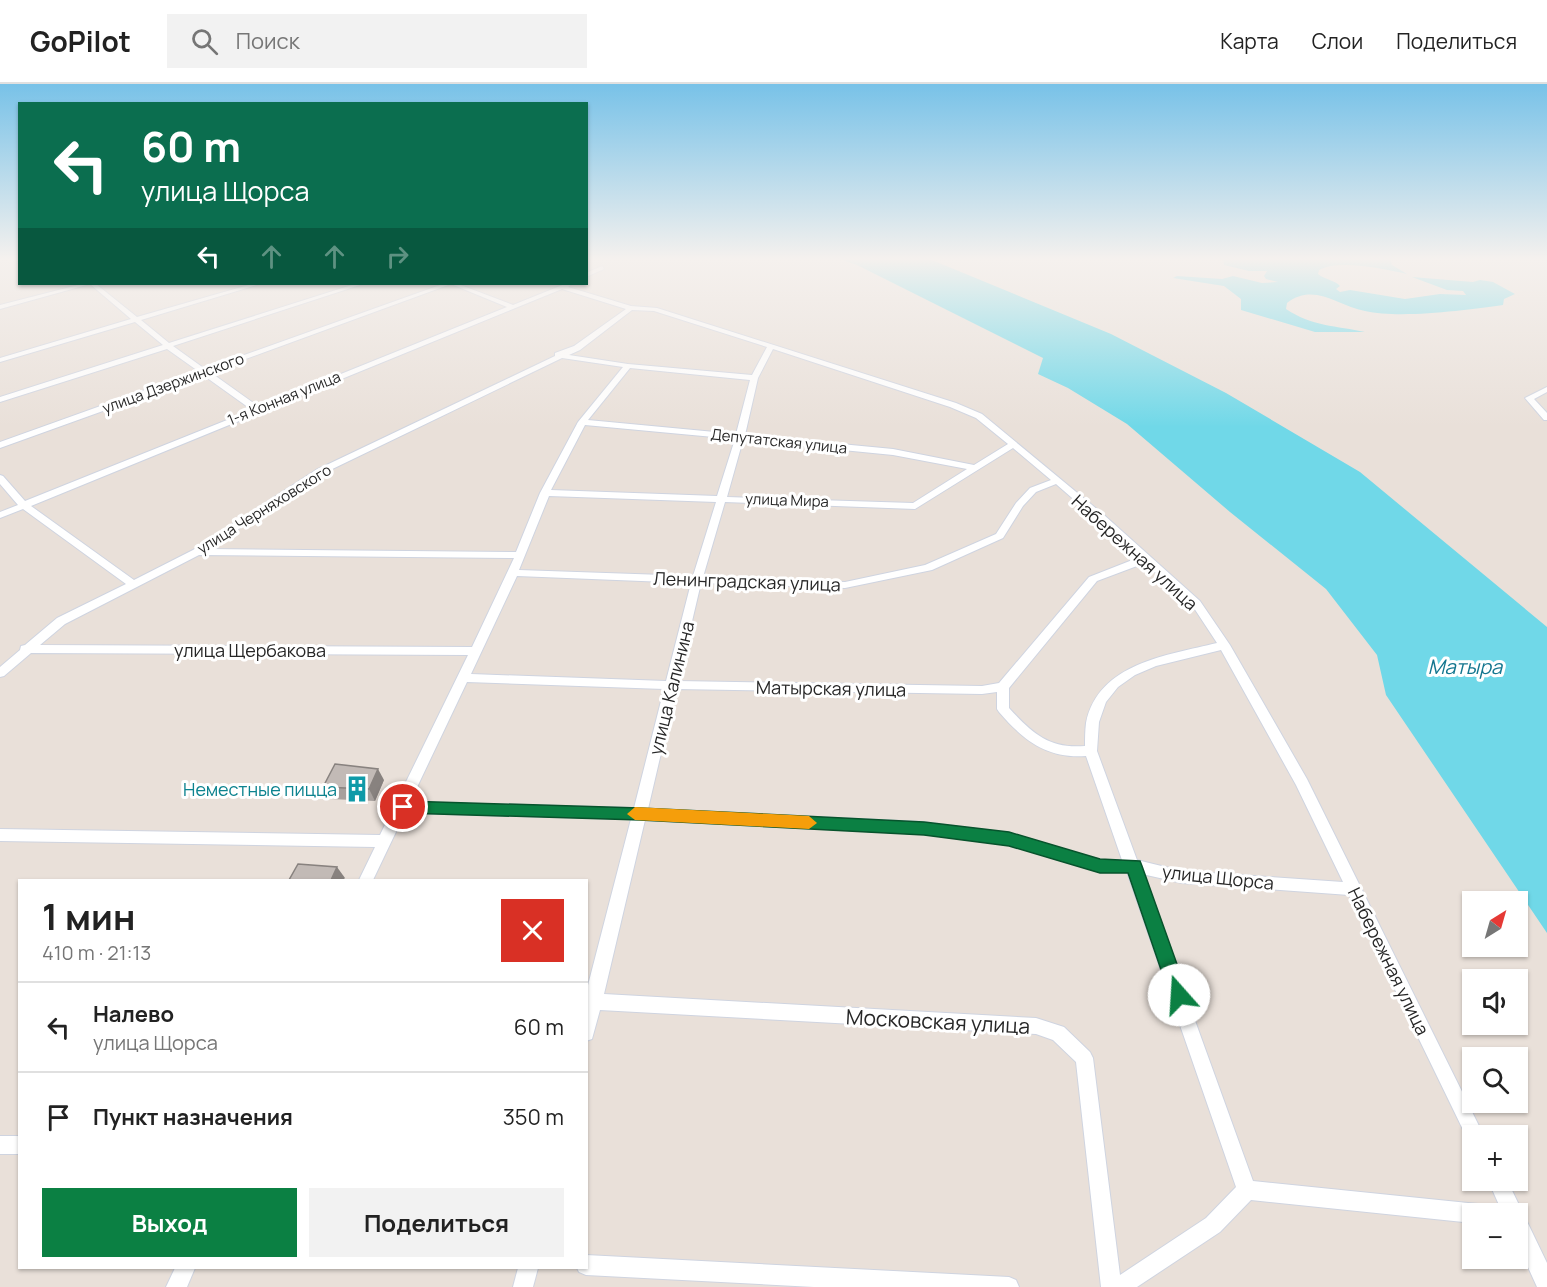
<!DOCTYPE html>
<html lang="ru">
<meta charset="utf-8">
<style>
body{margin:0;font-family:Manrope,sans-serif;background:#f2f2f2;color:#222;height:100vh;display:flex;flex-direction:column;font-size:22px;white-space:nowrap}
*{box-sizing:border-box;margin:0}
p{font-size:20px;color:#767676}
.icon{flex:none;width:33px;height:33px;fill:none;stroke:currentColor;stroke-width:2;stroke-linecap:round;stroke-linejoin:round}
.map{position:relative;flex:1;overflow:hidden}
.drawer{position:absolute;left:18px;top:795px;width:570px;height:390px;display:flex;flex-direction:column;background:#fff;border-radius:0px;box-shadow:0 2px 4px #0004}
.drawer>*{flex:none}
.hud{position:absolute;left:18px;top:18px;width:570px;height:183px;border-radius:0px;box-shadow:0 2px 4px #0004;background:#0b6e4f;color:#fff;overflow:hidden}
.needle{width:39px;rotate:37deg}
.tools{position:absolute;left:1462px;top:807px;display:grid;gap:12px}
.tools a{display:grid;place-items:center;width:66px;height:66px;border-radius:0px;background:#fff;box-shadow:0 2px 4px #0004;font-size:30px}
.pin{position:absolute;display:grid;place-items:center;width:51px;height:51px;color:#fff;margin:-26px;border:3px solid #fff;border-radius:50%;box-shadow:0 2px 6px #0007}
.me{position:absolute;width:66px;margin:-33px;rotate:341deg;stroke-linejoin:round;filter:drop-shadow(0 0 4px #0008)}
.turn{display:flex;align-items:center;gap:21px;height:126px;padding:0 24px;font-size:27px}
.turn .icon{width:78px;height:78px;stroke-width:2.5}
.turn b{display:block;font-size:42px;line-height:51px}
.lanes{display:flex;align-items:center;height:57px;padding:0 24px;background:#0003;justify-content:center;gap:30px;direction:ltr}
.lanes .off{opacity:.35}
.round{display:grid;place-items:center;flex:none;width:63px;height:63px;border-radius:0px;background:#f2f2f2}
.overview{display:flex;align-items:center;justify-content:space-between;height:102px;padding:0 24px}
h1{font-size:36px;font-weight:700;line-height:45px}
.cta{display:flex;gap:12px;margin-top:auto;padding:12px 24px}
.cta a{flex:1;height:69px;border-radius:0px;background:#0b8043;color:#fff;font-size:24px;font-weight:700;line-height:69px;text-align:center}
.cta a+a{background:#f2f2f2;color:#222}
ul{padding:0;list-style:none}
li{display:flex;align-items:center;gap:18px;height:90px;padding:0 24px;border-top:2px solid #e0e0e0}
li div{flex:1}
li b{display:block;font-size:22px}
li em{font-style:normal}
header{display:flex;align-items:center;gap:36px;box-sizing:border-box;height:84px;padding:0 30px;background:#fff;border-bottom:2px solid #e0e0e0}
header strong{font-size:28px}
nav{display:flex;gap:33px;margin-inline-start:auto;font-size:21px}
.search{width:420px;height:54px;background:#f2f2f2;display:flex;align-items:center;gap:15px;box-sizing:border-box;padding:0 21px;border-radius:0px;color:#767676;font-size:22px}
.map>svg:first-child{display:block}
.water{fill:#70d8e8}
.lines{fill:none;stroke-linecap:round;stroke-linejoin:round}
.minor-casing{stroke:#cfd4e0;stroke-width:2}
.minor{fill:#fff;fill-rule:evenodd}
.wall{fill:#a7a09d}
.shaded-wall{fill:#88827f}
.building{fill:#c2bab6;stroke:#88827f;stroke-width:1.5}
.route{fill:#0b8043;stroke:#07532c;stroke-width:1.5}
.slow{fill:#f59e0b}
.labels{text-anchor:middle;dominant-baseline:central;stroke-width:6;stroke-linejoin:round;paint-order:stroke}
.far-street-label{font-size:15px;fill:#272727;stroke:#fff}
.street-label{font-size:18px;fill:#272727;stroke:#fff}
.culture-label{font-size:18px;fill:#0d838f;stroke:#fff;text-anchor:end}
.water-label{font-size:20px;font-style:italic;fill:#13768f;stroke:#fff}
.near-street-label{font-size:21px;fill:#272727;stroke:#fff}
</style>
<header>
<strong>GoPilot</strong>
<div class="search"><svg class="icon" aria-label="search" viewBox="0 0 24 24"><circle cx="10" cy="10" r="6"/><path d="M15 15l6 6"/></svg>Поиск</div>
<nav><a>Карта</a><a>Слои</a><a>Поделиться</a></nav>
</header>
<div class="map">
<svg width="1547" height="1203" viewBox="0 0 1547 1203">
<rect width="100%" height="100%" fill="#e9e0d9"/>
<g class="water">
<path d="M837 174H927L1111 250 1226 309 1360 388 1547 543V849L1386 611 1377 571 1326 505 1230 428 1127 340 1068 304 1038 290 1043 274 857 181Z"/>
<path d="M1223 174H1390L1392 181 1407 190C1385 185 1339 175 1319 186L1318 190C1325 196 1335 196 1340 202L1336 205 1340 208 1350 206 1405 215 1440 210 1466 211 1463 207 1447 206 1412 193 1473 198 1480 196 1493 198 1515 210 1504 215 1503 221C1466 226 1401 235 1365 227 1338 222 1314 198 1287 219L1286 225C1311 242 1337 242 1365 248H1315L1241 226V215L1224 202 1173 194 1177 192 1222 195 1233 192 1262 199 1278 198 1266 195 1264 192 1267 187H1249L1224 181Z"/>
</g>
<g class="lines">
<g class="minor-casing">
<g id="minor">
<path d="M9 174 20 176V181Z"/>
<path d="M602 182 604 185 586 193V189Z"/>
<path d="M82 200H96L137 233 252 200H260L141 236 169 259 355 200H363L173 262 205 285 443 200H458L513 221 565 200H572L568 203 631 222 657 224 956 319 982 330 1104 431 1200 517 1230 561 1307 695 1484 1052H1473V1060L1469 1058 1349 811 1182 799 1142 790 1253 1097 1478 1120 1485 1123 1488 1130H1473V1139L1251 1116 1220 1148 1137 1203H1101L1076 978 1053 956 1036 950 600 926 592 955 586 957V909L631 735 405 729 373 796H359L375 763 0 757V745L380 751 468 571 31 569 4 592 0 593V583L20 566 21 562 25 561 57 534 126 500 23 425 0 434V428L18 421 0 400V391L3 392 25 417 252 326 203 291 0 364V358L198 287 167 265 0 318V313L163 261 135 238 0 278V274L131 235 90 200 0 225V221ZM451 200 507 223 259 323 210 288ZM562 205 626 225 574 262 555 269V272L316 386 193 466 134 496 31 422ZM632 226 654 227 767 263 752 291 628 280 569 271 580 266ZM773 265 950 323 976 334 1008 360 974 381 893 365 745 351 758 294ZM562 274 623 283 578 338 540 409 516 468 208 465 322 390ZM630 284 750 296 736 350 588 336ZM585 341 735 355 717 412 551 406ZM743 356 893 371 967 385 913 419 727 413ZM1013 364 1051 396 1030 404 1016 419 996 450 925 481 845 498 703 493 725 418 915 425ZM1056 400 1140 473 1089 493 999 599 982 602 678 597 701 499 845 504 932 486 1003 454 1023 422 1036 408ZM549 412 716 418 693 492 519 486ZM199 471 514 474 472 563 40 561 65 540ZM1145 479 1192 521 1217 559C1168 571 1098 579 1086 639 1085 647 1085 655 1085 662 1049 665 1032 649 1009 624V604L1097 497ZM517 492 691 499 666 597 471 590ZM1221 566 1296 701 1343 798 1182 787 1137 776 1097 667 1099 638 1106 618 1118 603 1135 591 1156 582ZM467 598 664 605 634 724 410 718ZM676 605 982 610 997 608V625L999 628C1023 656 1047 675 1086 672L1122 776H1100L1009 749 923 738 648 725ZM645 736 923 750 1009 761 1100 788H1127L1236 1103 1206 1134 1120 1191 1093 974 1090 968 1064 943 1036 934 604 910Z"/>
<path d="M1547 303V308L1534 315 1547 329V336H1544L1525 314Z"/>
<rect x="0" y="1052" width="20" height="18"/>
<path d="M1488 1096H1507L1547 1179V1203H1537L1518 1161V1130H1503Z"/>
<path d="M586 1171 1009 1193 1016 1196 1019 1203H814L586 1191 579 1188 577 1184H586Z"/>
<path d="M175 1184H195L187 1203H166Z"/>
<path d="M518 1184H538L533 1203H513Z"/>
</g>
</g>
<use href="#minor" class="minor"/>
</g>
<path class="wall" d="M384 696 375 717 330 715 323 703Z"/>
<g class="shaded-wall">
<path d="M378 685 384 696 375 717 369 705Z"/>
<path d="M337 783 345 794 343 796H331Z"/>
</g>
<g class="building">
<path d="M335 680 378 685 369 705 323 703Z"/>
<path d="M298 780 337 783 331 796H289Z"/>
</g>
<linearGradient id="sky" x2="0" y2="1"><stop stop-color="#78c2e8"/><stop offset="0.51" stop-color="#f5f1ee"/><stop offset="1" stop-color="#f5f1ee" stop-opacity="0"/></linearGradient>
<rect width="1547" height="343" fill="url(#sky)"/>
<path class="route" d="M403 717 640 724 924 738 1009 748 1100 775 1140 777 1142 782 1188 911 1186 918 1179 920 1172 918 1128 789H1100L1009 762 924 751 640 736 403 729 395 723Z"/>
<path class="slow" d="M635 723 809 732 817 739 809 745 635 736 627 730Z"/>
<defs>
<g id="building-bare" transform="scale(2.07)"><path d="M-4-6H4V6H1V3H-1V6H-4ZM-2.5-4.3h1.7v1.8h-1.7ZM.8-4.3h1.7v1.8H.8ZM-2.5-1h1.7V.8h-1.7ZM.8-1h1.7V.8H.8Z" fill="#0f9aa8" stroke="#fff" stroke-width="2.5" paint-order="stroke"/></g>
</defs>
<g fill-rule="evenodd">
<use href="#building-bare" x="357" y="705"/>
</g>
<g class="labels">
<g class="far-street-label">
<text transform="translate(173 299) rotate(-20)">улица Дзержинского</text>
<text transform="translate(284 314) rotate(-22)">1-я Конная улица</text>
<text transform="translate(779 357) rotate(6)">Депутатская улица</text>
<text transform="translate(787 416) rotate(2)">улица Мира</text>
<text transform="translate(264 425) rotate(-32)">улица Черняховского</text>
</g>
<g class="street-label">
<text transform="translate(1135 468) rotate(42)">Набережная улица</text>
<text transform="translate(747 497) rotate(2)">Ленинградская улица</text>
<text x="250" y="566">улица Щербакова</text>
<text transform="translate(671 604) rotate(-76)">улица Калинина</text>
<text transform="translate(831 604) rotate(1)">Матырская улица</text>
<text transform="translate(1218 793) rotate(6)">улица Щорса</text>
<text transform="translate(1389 877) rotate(64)">Набережная улица</text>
</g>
<g class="culture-label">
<text x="337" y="705">Неместные пицца</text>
</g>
<g class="water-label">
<text x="1465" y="582">Матыра</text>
</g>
<g class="near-street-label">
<text transform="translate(938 937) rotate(3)">Московская улица</text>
</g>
</g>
</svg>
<div class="tools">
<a><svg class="needle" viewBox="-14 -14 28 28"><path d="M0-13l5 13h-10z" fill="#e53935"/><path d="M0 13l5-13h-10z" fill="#767676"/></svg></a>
<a><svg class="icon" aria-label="sound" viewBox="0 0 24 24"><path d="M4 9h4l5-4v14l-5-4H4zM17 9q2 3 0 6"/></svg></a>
<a><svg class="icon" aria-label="search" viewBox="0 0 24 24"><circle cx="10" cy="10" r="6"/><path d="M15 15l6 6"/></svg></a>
<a>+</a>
<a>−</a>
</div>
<div class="pin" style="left:403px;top:723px;background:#d93025"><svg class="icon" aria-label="arrive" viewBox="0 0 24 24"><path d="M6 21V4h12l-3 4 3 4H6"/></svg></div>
<svg class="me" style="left:1179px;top:911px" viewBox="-20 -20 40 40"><circle r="19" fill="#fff"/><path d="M0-13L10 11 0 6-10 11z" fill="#0b8043"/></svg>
<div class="hud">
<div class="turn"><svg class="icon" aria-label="left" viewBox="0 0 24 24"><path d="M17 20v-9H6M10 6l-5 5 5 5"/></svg><div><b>60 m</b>улица Щорса</div></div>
<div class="lanes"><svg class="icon" aria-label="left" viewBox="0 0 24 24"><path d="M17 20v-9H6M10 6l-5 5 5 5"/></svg><svg class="icon off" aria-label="ahead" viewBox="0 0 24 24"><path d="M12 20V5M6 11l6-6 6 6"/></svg><svg class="icon off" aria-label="ahead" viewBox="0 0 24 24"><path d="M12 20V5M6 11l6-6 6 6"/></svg><svg class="icon off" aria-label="right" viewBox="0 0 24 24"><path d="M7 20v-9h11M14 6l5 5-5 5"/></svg></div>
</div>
<section class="drawer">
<div class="overview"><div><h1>1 мин</h1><p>410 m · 21:13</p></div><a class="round" style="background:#d93025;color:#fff"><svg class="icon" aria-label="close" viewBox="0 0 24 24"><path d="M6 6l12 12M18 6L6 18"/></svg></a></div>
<ul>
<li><svg class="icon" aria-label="left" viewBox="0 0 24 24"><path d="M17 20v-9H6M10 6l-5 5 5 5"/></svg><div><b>Налево</b><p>улица Щорса</p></div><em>60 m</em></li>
<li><svg class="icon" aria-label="arrive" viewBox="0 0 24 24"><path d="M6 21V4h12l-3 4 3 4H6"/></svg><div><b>Пункт назначения</b></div><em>350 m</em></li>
</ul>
<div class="cta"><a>Выход</a><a>Поделиться</a></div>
</section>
</div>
